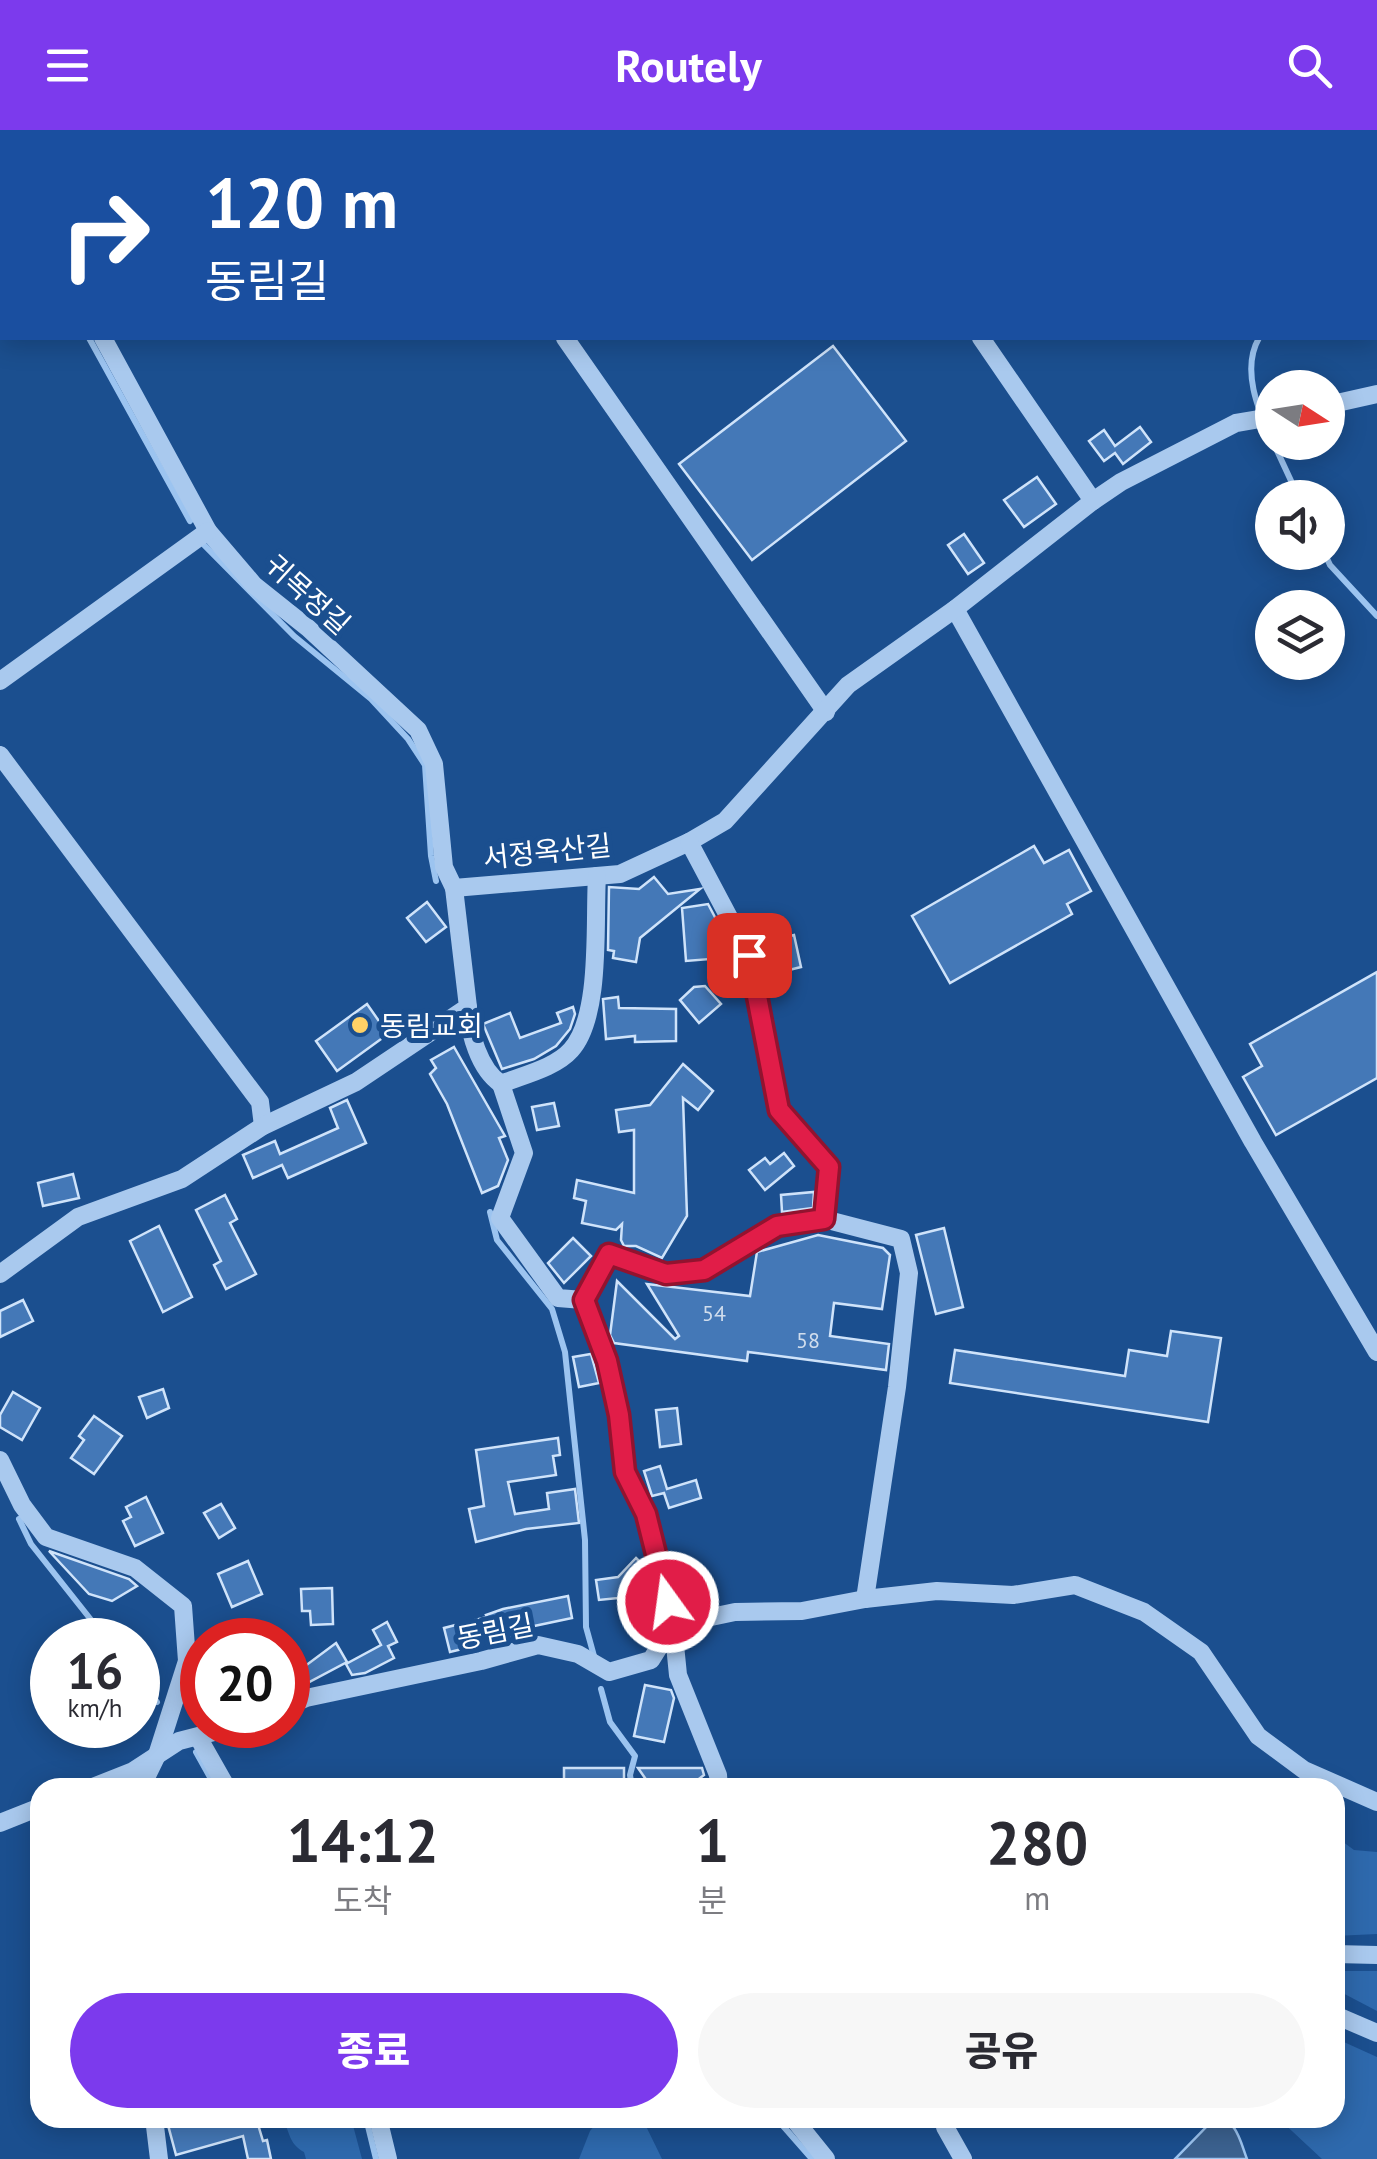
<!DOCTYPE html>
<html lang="ko">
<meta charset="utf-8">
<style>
body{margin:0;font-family:"PT Sans","Noto Sans KR",sans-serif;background:#f7f7f7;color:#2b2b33;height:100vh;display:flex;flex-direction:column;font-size:38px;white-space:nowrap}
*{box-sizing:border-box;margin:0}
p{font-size:32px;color:#7c7c81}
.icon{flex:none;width:55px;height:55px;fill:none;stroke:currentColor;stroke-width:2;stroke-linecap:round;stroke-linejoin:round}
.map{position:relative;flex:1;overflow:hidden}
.panel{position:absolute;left:30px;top:1648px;width:1315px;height:350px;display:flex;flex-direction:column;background:#fff;border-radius:30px;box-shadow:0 5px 25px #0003}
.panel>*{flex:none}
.guide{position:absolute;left:0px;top:0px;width:1378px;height:210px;box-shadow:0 5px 25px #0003;background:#1a4fa0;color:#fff;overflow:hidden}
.needle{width:65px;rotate:102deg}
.controls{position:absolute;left:1255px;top:240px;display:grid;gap:20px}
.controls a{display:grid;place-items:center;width:90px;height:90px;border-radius:50%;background:#fff;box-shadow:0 5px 25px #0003;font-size:50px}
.speed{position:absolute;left:30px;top:1488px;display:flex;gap:20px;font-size:50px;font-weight:700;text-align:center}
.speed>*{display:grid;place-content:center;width:130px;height:130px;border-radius:50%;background:#fff;box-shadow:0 5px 25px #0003;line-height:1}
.speed small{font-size:25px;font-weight:400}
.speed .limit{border:15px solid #d22;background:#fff;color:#111}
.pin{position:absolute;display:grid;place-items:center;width:85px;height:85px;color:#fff;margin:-42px;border-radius:20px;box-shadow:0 5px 15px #0006}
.me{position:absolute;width:110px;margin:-55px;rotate:346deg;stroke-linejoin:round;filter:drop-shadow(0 0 8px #0008)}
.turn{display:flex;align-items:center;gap:35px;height:210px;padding:0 40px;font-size:45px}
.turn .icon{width:130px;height:130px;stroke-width:2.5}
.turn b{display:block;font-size:70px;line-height:85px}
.eta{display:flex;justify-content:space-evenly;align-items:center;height:170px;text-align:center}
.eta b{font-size:60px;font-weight:800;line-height:70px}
.button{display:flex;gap:20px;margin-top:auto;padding:20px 40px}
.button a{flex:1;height:115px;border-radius:60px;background:#7c3aed;color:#fff;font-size:40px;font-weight:800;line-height:115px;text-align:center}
.button a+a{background:#f7f7f7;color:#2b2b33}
header{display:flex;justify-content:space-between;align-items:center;height:130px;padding:0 40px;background:#7c3aed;color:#fff;font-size:45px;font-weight:800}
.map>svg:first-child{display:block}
.green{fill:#2e69ad}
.water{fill:#3c6290;stroke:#9cc4f0;stroke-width:2.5}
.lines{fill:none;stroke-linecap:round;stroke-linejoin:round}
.stream{stroke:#9cc4f0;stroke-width:6}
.building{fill:#4478b7;stroke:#cfe3fa;stroke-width:2.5}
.minor{stroke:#a9c9ee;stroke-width:18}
.route-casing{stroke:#92132f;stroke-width:25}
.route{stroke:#e11d48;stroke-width:18}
.poi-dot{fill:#ffd166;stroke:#1b4f8f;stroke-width:4}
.labels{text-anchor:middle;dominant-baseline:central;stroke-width:10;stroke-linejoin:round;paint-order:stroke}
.number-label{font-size:22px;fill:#d0dded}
.street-label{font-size:28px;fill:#fff;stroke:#1b4f8f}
.poi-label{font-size:28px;fill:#fff;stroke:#1b4f8f;text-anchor:start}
</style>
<header><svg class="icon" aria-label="menu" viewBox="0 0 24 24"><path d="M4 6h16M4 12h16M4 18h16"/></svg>Routely<svg class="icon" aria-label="search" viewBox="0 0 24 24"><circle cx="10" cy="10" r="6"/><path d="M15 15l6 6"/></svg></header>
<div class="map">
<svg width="1377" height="2029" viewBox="0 0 1377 2029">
<rect width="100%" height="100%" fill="#1b4f8f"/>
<g class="green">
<path d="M1335 1706 1354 1720 1377 1722V1804L1335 1806Z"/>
<path d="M1335 1841H1377V1881L1335 1859Z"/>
<path d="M1335 1908 1377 1927V2029H1322L1278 1988H1335Z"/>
<path d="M288 1988H351L362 2029H306L304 2022C291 2015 290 2006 285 1993Z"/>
<path d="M601 1988H642L662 2029H579L590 2001Z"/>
</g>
<path class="water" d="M1215 1988C1237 1989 1240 2011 1247 2029H1175Z"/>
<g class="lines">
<g class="stream">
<path d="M0 124 2 127"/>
<path d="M1375 158 1377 157"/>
<path d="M89 208 190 391"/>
<path d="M1259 208C1241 239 1258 280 1272 311"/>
<path d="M1273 312 1299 368"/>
<path d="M204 415 294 506 371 569 408 609 425 635 431 726 436 751"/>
<path d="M1324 422 1330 435 1377 486"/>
<path d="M490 1082 497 1110 552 1179 565 1222 585 1410 586 1497 594 1526"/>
<path d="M19 1389 31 1414 107 1510"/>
<path d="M138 1547 157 1572"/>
<path d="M601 1559 610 1592 635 1626 630 1645 632 1658"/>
<path d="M196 1622 216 1658"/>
<path d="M366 1988 376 2029"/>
<path d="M776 1988 812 2029"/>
</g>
</g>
<g class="building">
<path d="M833 216 906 311 752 430 679 334Z"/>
<path d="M1140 297 1151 312 1123 334 1115 323 1104 331 1089 311 1104 300 1115 316Z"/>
<path d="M1037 347 1056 374 1024 397 1004 370Z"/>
<path d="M964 404 984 433 968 444 948 415Z"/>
<path d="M1034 716 1044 733 1069 720 1091 761 1067 774 1072 784 950 853 912 786Z"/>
<path d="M654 747 668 764 700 759 640 808 636 832 613 828 614 821 608 820 609 757 639 759Z"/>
<path d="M427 772 446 797 426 812 407 788Z"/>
<path d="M708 774 736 827 686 831 682 778Z"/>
<path d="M794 805 801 837 781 842 773 810Z"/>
<path d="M1377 842V948L1276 1005 1243 947 1262 936 1250 914Z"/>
<path d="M705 856 721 874 699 893 680 870 694 857Z"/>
<path d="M618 867 619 878 676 879V911L635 912V906L606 909 603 869Z"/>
<path d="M367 874 388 904 337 941 316 911Z"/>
<path d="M573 877 575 884 570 899 556 916 534 929 502 939 483 894 510 883 520 908 561 893 557 883Z"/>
<path d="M454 917 505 1006 499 1008 508 1030 498 1056 482 1063 447 974 430 944 436 938 431 930Z"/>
<path d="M683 934 713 961 698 980 683 968 687 1086 662 1128 636 1116H624L621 1110 622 1094 616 1100 582 1093 586 1071 574 1068 577 1050 634 1063V1000L619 1002 616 980 650 975Z"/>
<path d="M347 970 366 1013 288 1048 282 1035 253 1048 243 1025 275 1011 280 1024 338 998 330 978Z"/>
<path d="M554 973 559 996 537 1000 532 977Z"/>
<path d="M784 1023 794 1036 765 1060 749 1040 765 1028 770 1034Z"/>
<path d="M73 1044 79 1068 43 1076 38 1053Z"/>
<path d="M814 1062 813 1078 782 1082 781 1065Z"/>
<path d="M225 1065 237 1089 230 1093 256 1144 226 1159 214 1135 221 1131 196 1080Z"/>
<path d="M159 1096 192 1167 163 1182 130 1111Z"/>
<path d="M944 1098 963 1177 936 1184 916 1105Z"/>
<path d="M818 1105 883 1118 890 1125 882 1179 834 1173 830 1206 889 1214 886 1240 748 1222 747 1231 614 1213 610 1205 617 1151 675 1209 679 1206 647 1154 750 1166 757 1122Z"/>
<path d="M573 1108 591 1126 564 1153 548 1133Z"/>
<path d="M23 1170 33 1191 0 1207V1181Z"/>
<path d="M1171 1201 1221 1208 1208 1292 950 1253 955 1220 1125 1246 1129 1220 1167 1226Z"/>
<path d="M591 1224 599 1253 579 1257 573 1227Z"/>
<path d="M163 1259 169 1278 147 1288 139 1267Z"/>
<path d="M13 1262 40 1278 22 1310 0 1297V1285Z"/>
<path d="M677 1278 681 1314 660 1317 656 1280Z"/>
<path d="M94 1286 122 1306 94 1344 71 1328 84 1310 79 1306Z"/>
<path d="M558 1308 560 1325 553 1326 556 1345 508 1352 515 1384 549 1379 547 1363 575 1359 579 1393 526 1399 476 1412 469 1379 484 1376 476 1320Z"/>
<path d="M660 1336 667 1359 696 1350 701 1368 669 1378 664 1363 652 1366 644 1341Z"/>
<path d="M146 1367 163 1403 135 1416 123 1391 131 1387 126 1377Z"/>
<path d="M221 1374 235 1398 219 1408 204 1383Z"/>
<path d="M49 1421 129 1449 137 1456 112 1471 89 1464Z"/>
<path d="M636 1428 646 1438 648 1445 628 1467 599 1470 596 1450 618 1447Z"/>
<path d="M248 1431 262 1464 232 1477 218 1444Z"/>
<path d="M332 1458 333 1494 311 1495 310 1481H302L301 1459Z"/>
<path d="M568 1466 572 1488 520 1499 521 1504 501 1508 500 1503 464 1510 466 1518 450 1522 444 1498 487 1487 486 1485 503 1479Z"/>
<path d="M387 1492 397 1512 388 1516 394 1528 365 1543 352 1545 346 1534 381 1515 373 1500Z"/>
<path d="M336 1513 347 1532 296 1559 289 1548Z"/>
<path d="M645 1555 671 1560 674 1568 664 1612 634 1606Z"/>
<rect x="564" y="1638" width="60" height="20"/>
<path d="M638 1638H702L704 1645 687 1658H652Z"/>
<path d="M193 1988H256L263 2011 267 2010 271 2029H248L243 2006 176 2025 168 1995Z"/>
</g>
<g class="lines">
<g class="minor">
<path d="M421 0 423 2"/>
<path d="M839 0 841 2"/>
<path d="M1244 0 1246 2"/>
<path d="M0 108 2 110"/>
<path d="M103 208 208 401 254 455 308 498 418 600 434 634 444 737 454 758"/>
<path d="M565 208 826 582"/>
<path d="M981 208 1093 371"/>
<path d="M1328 275 1377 264"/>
<path d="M955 479 1253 1012 1377 1222"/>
<path d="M0 551 208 401"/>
<path d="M0 625 260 972 263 996"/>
<path d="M468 877C469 903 479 939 501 954"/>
<path d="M824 1089 901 1109 909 1143 897 1257 865 1469"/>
<path d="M0 1144 78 1087 182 1049 263 996 356 952 468 877 454 758 620 744 689 712 725 691 848 555 955 479 1093 371 1121 352 1236 293 1272 287"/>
<path d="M583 1170 558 1168 500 1088 524 1023 501 954C523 945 555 938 571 920 602 886 594 791 597 746"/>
<path d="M0 1330 22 1375 46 1407 135 1438 183 1476 187 1531 157 1625 141 1658"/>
<path d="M288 1576 306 1568 481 1531 538 1515 578 1524 609 1542 651 1530 673 1495 646 1384 625 1342 619 1285 607 1231 583 1170 609 1124 666 1143 704 1140 777 1095 824 1089 829 1037 779 979 749 825 689 712"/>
<path d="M198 1607 227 1658"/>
<path d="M90 1658 133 1641 179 1611 241 1595"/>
<path d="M719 1658 718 1645 678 1545 673 1495 735 1482 802 1481 865 1469 937 1461 1013 1465 1075 1455 1144 1482 1201 1522 1258 1606 1304 1640 1377 1672"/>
<path d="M0 1693 40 1677"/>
<path d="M1335 1824 1377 1825"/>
<path d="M1335 1885 1377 1903"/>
<path d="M154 1988 159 2029"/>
<path d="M378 1988 388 2029"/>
<path d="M793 1988 826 2029"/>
<path d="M946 1988 945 1997 963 2029"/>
</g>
</g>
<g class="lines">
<g class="route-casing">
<path id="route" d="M668 1472 646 1384 625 1342 619 1285 607 1231 584 1170 609 1124 666 1144 704 1140 777 1096 824 1089 829 1037 779 980 749 825"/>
</g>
<use href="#route" class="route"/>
</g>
<circle class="poi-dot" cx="360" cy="895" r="10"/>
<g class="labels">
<g class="number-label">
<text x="714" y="1183">54</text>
<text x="808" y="1210">58</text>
</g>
<g class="street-label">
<text transform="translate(308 464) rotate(42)">귀목정길</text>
<text transform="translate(547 721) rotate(-6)">서정옥산길</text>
<text transform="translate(495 1501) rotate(-11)">동림길</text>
</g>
<g class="poi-label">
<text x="380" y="895">동림교회</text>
</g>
</g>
</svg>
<div class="controls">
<a><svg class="needle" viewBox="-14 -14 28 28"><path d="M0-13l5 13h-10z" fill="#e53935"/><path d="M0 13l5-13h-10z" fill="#7c7c81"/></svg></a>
<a><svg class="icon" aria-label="sound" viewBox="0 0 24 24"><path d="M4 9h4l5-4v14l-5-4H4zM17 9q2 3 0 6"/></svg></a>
<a><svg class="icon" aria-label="layers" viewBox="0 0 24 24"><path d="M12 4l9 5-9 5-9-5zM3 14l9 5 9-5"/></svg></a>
</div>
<div class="speed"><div>16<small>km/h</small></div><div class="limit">20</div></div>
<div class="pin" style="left:749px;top:825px;background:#d93025"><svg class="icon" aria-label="arrive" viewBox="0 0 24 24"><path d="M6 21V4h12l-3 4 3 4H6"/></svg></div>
<svg class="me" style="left:668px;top:1472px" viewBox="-20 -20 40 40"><circle r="17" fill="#e11d48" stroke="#fff" stroke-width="3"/><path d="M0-11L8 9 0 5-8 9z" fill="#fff"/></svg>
<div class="guide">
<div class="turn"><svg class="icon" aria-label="right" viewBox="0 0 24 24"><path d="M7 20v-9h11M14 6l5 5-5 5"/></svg><div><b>120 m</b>동림길</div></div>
</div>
<section class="panel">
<div class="eta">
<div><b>14:12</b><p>도착</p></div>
<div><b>1</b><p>분</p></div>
<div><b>280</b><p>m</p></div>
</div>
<div class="button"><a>종료</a><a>공유</a></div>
</section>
</div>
